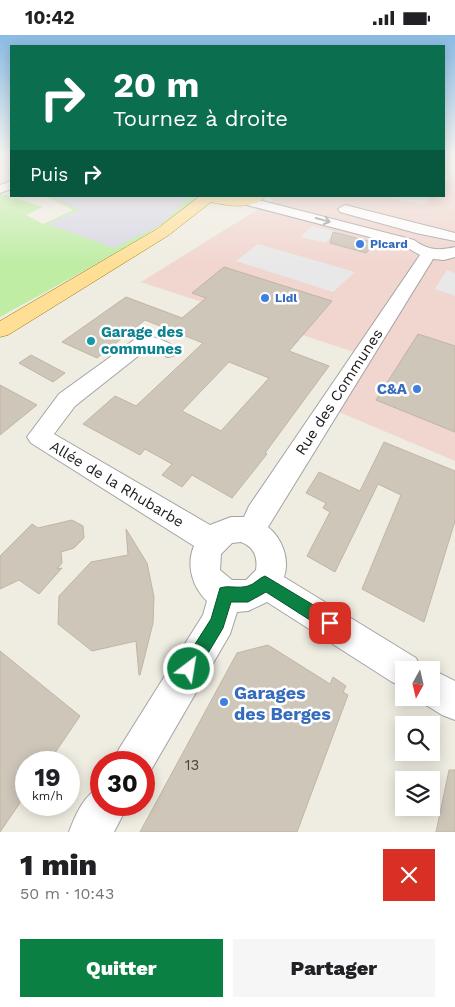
<!DOCTYPE html>
<html lang="fr">
<meta charset="utf-8">
<style>
body{margin:0;font-family:"Work Sans",sans-serif;background:#f6f6f6;color:#202124;height:100vh;display:flex;flex-direction:column;font-size:19px;white-space:nowrap}
*{box-sizing:border-box;margin:0}
p{font-size:16px;color:#757577}
.icon{flex:none;width:28px;height:28px;fill:none;stroke:currentColor;stroke-width:2;stroke-linecap:round;stroke-linejoin:round}
.map{position:relative;height:797px;overflow:hidden}
.drawer{display:flex;flex-direction:column;background:#fff;flex:1}
.drawer>*{flex:none}
.guide{position:absolute;left:10px;top:10px;width:435px;height:152px;border-radius:0px;box-shadow:0 2px 12px #0003;background:#0b6e4f;color:#fff;overflow:hidden}
.needle{width:32px;rotate:188deg}
.buttons{position:absolute;left:395px;top:626px;display:grid;gap:10px}
.buttons a{display:grid;place-items:center;width:45px;height:45px;border-radius:0px;background:#fff;box-shadow:0 2px 12px #0003;font-size:25px}
.speed{position:absolute;left:15px;top:716px;display:flex;gap:10px;font-size:25px;font-weight:700;text-align:center}
.speed>*{display:grid;place-content:center;width:65px;height:65px;border-radius:50%;background:#fff;box-shadow:0 2px 12px #0003;line-height:1}
.speed small{font-size:12px;font-weight:400}
.speed .limit{border:8px solid #d22;background:#fff;color:#111}
.pin{position:absolute;display:grid;place-items:center;width:42px;height:42px;color:#fff;margin:-21px;border-radius:10px;box-shadow:0 2px 8px #0006}
.me{position:absolute;width:55px;margin:-28px;rotate:31deg;stroke-linejoin:round;filter:drop-shadow(0 0 4px #0008)}
.turn{display:flex;align-items:center;gap:18px;height:105px;padding:0 20px;font-size:22px}
.turn .icon{width:65px;height:65px;stroke-width:2.5}
.turn b{display:block;font-size:35px;line-height:42px}
.then{display:flex;align-items:center;height:48px;padding:0 20px;background:#0003;gap:10px;font-size:19px}
.round{display:grid;place-items:center;flex:none;width:52px;height:52px;border-radius:0px;background:#f6f6f6}
.summary{display:flex;align-items:center;justify-content:space-between;height:85px;padding:0 20px}
h1{font-size:30px;font-weight:800;line-height:38px}
.cta{display:flex;gap:10px;margin-top:auto;padding:10px 20px}
.cta a{flex:1;height:58px;border-radius:0px;background:#0b8043;color:#fff;font-size:20px;font-weight:800;line-height:58px;text-align:center}
.cta a+a{background:#f6f6f6;color:#202124}
.status{display:flex;justify-content:space-between;align-items:center;height:35px;padding:0 25px;background:#fff;direction:ltr}
.status svg{height:14px;fill:currentColor}
.map>svg:first-child{display:block}
.commercial{fill:#f1d5cf}
.grass{fill:#beeda3}
.parking{fill:#e8e8e8}
.plaza{fill:#d7d6e4}
.building{fill:#cfc6ba;stroke:#c1b4a3;fill-rule:evenodd}
.lines{fill:none;stroke-linecap:round;stroke-linejoin:round}
.minor-casing{stroke:#a3a3a3;stroke-width:2}
.major-casing{stroke:#957600;stroke-width:1}
.minor{fill:#fff;fill-rule:evenodd}
.major{fill:#ffdf96;fill-rule:evenodd}
.oneway{stroke:#999}
.route{fill:#0b8043;stroke:#07532c}
.shop-dot{fill:#3f7fe0;stroke:#fff;stroke-width:2}
.culture-dot{fill:#0f9aa8;stroke:#fff;stroke-width:2}
.labels{text-anchor:middle;dominant-baseline:central;stroke-width:5;stroke-linejoin:round;paint-order:stroke}
.far-shop-label{font-size:12px;font-weight:bold;fill:#366cbe;stroke:#fff;text-anchor:start}
.culture-label{font-size:15px;font-weight:bold;fill:#0d838f;stroke:#fff;text-anchor:start}
.shop-label{font-size:15px;font-weight:bold;fill:#366cbe;stroke:#fff;text-anchor:end}
.street-label{font-size:15px;fill:#1c1c1c;stroke:#fff}
.near-number-label{font-size:15px;fill:#494644}
.near-shop-label{font-size:18px;font-weight:bold;fill:#366cbe;stroke:#fff;text-anchor:start}
</style>
<div class="status"><b>10:42</b><svg viewBox="0 0 49 12"><path d="M0 12V9h3v3zM5 12V6h3v6zM10 12V3h3v9zM15 12V0h3v12zM26 1h20v11H26zM47 4h2v5h-2z"/></svg></div>
<div class="map">
<svg width="455" height="797" viewBox="0 0 455 797">
<rect width="100%" height="100%" fill="#efece1"/>
<path class="commercial" d="M444 120H455V426L332 374 354 317 141 247 273 165 263 161H444Z"/>
<path class="grass" d="M0 158 43 172 26 180 43 189 73 175 45 161H195L196 163C189 181 28 266 0 282Z"/>
<g class="parking">
<path d="M444 120H455V138L444 149Z"/>
<path d="M384 161H432L423 170Z"/>
<path d="M312 191 337 197 325 208 300 202Z"/>
<path d="M258 209 355 237 333 257 236 226Z"/>
<path d="M447 235 455 238V261L435 254Z"/>
</g>
<path class="plaza" d="M49 161H191L160 190 114 213 47 189 79 175Z"/>
<g class="building">
<path d="M333 197 376 208 366 218 330 208Z"/>
<path d="M224 232 332 266 289 316 329 331 265 418 267 419 232 463 192 440 182 452 162 440 172 429 145 414 140 420 83 389 115 361 136 371 203 308 145 285 97 323 62 307 126 262 182 283 206 263 192 258ZM229 327 269 343 221 396 182 376Z"/>
<path d="M418 299 455 311V397L376 365Z"/>
<path d="M31 320 65 338 53 347 19 328Z"/>
<path d="M0 350 37 370 0 400Z"/>
<path d="M384 407 455 436V486L424 587 362 554 401 460 378 449 335 537 307 521 330 477 323 473 326 468 306 458 319 437 360 456Z"/>
<path d="M72 485 83 491 84 503 74 513 61 517 62 528 57 534 62 533 39 559 19 545 0 554V521L32 489 38 493Z"/>
<path d="M126 494 147 528 154 562 153 588 140 640H139L136 606 92 616 58 589 59 561 91 527 128 520Z"/>
<path d="M268 610 330 649 333 642 346 651 343 657 348 660 297 797H140L237 618Z"/>
<path d="M0 616 80 681 48 728H26V759L0 797Z"/>
<path d="M449 735H455V797H436Z"/>
</g>
<g class="lines">
<g class="minor-casing">
<g id="minor">
<path d="M11 146V154L0 158V150Z"/>
<path d="M247 162 414 205C427 215 439 216 455 212V222L444 225 433 224 268 492C282 503 290 524 284 542L416 623 422 635H404V652L392 647 267 567 248 576 237 577 230 599 147 742 144 743V728H113L119 714 203 580 207 566C192 552 186 530 194 511L31 408 27 402 59 359 138 302C149 299 171 306 178 316L175 320 168 322 147 314 75 371 54 399 210 490 231 482H244L249 471 420 220 404 211 243 169 241 166ZM241 507C254 512 258 522 256 535L246 545H232L220 535 221 519 232 508Z"/>
<path d="M345 170 455 198V206L416 198 340 177 338 174Z"/>
<path d="M431 634 455 646V685L442 680 418 665 417 662H431V635H429Z"/>
<path d="M101 752V770H128L114 797H69C75 781 84 759 101 752Z"/>
</g>
</g>
<g class="major-casing">
<path id="major" d="M200 161H266C254 175 227 171 211 167L169 200 8 300 0 302V286L157 194Z"/>
</g>
<use href="#minor" class="minor"/>
<use href="#major" class="major"/>
</g>
<defs><path id="oneway-shaft" d="M-6 0H5M1.5-3L5.5 0L1.5 3" fill="none" stroke-width="1.6" stroke-linecap="round" stroke-linejoin="round" transform="scale(1.25)"/></defs>
<use class="oneway" href="#oneway-shaft" transform="translate(323 185) rotate(15)"/>
<linearGradient id="sky" x2="0" y2="1"><stop stop-color="#8abce5"/><stop offset="0.52" stop-color="#f8f6f2"/><stop offset="1" stop-color="#f8f6f2" stop-opacity="0"/></linearGradient>
<rect width="455" height="232" fill="url(#sky)"/>
<path class="route" d="M265 541 335 583 338 588 335 594 330 596 324 594 266 557 248 567H231L223 593 195 640 189 643 183 640 181 634 183 628 211 584 220 553C229 550 238 554 248 551 255 549 259 543 265 541Z"/>
<g class="shop-dot">
<circle cx="360" cy="209" r="5"/>
<circle cx="265" cy="263" r="5"/>
<circle cx="417" cy="354" r="5"/>
<circle cx="224" cy="667" r="5"/>
</g>
<circle class="culture-dot" cx="91" cy="306" r="5"/>
<g class="labels">
<g class="far-shop-label">
<text x="370" y="209">Picard</text>
<text x="275" y="263">Lidl</text>
</g>
<g class="culture-label">
<text x="101" y="297">Garage des<tspan x="101" dy="17">communes</tspan></text>
</g>
<g class="shop-label">
<text x="407" y="354">C&amp;A</text>
</g>
<g class="street-label">
<text transform="translate(339 357) rotate(-57)">Rue des Communes</text>
<text transform="translate(117 449) rotate(31)">Allée de la Rhubarbe</text>
</g>
<g class="near-number-label">
<text x="192" y="730">13</text>
</g>
<g class="near-shop-label">
<text x="234" y="657">Garages<tspan x="234" dy="21">des Berges</tspan></text>
</g>
</g>
</svg>
<div class="buttons">
<a><svg class="needle" viewBox="-14 -14 28 28"><path d="M0-13l5 13h-10z" fill="#e53935"/><path d="M0 13l5-13h-10z" fill="#757577"/></svg></a>
<a><svg class="icon" aria-label="search" viewBox="0 0 24 24"><circle cx="10" cy="10" r="6"/><path d="M15 15l6 6"/></svg></a>
<a><svg class="icon" aria-label="layers" viewBox="0 0 24 24"><path d="M12 4l9 5-9 5-9-5zM3 14l9 5 9-5"/></svg></a>
</div>
<div class="speed"><div>19<small>km/h</small></div><div class="limit">30</div></div>
<div class="pin" style="left:330px;top:588px;background:#d93025"><svg class="icon" aria-label="arrive" viewBox="0 0 24 24"><path d="M6 21V4h12l-3 4 3 4H6"/></svg></div>
<svg class="me" style="left:189px;top:634px" viewBox="-20 -20 40 40"><circle r="17" fill="#0b8043" stroke="#fff" stroke-width="3"/><path d="M0-11L8 9 0 5-8 9z" fill="#fff"/></svg>
<div class="guide">
<div class="turn"><svg class="icon" aria-label="right" viewBox="0 0 24 24"><path d="M7 20v-9h11M14 6l5 5-5 5"/></svg><div><b>20 m</b>Tournez à droite</div></div>
<div class="then">Puis<svg class="icon" aria-label="right" viewBox="0 0 24 24"><path d="M7 20v-9h11M14 6l5 5-5 5"/></svg></div>
</div>
</div>
<section class="drawer">
<div class="summary"><div><h1>1 min</h1><p>50 m · 10:43</p></div><a class="round" style="background:#d93025;color:#fff"><svg class="icon" aria-label="close" viewBox="0 0 24 24"><path d="M6 6l12 12M18 6L6 18"/></svg></a></div>
<div class="cta"><a>Quitter</a><a>Partager</a></div>
</section>
